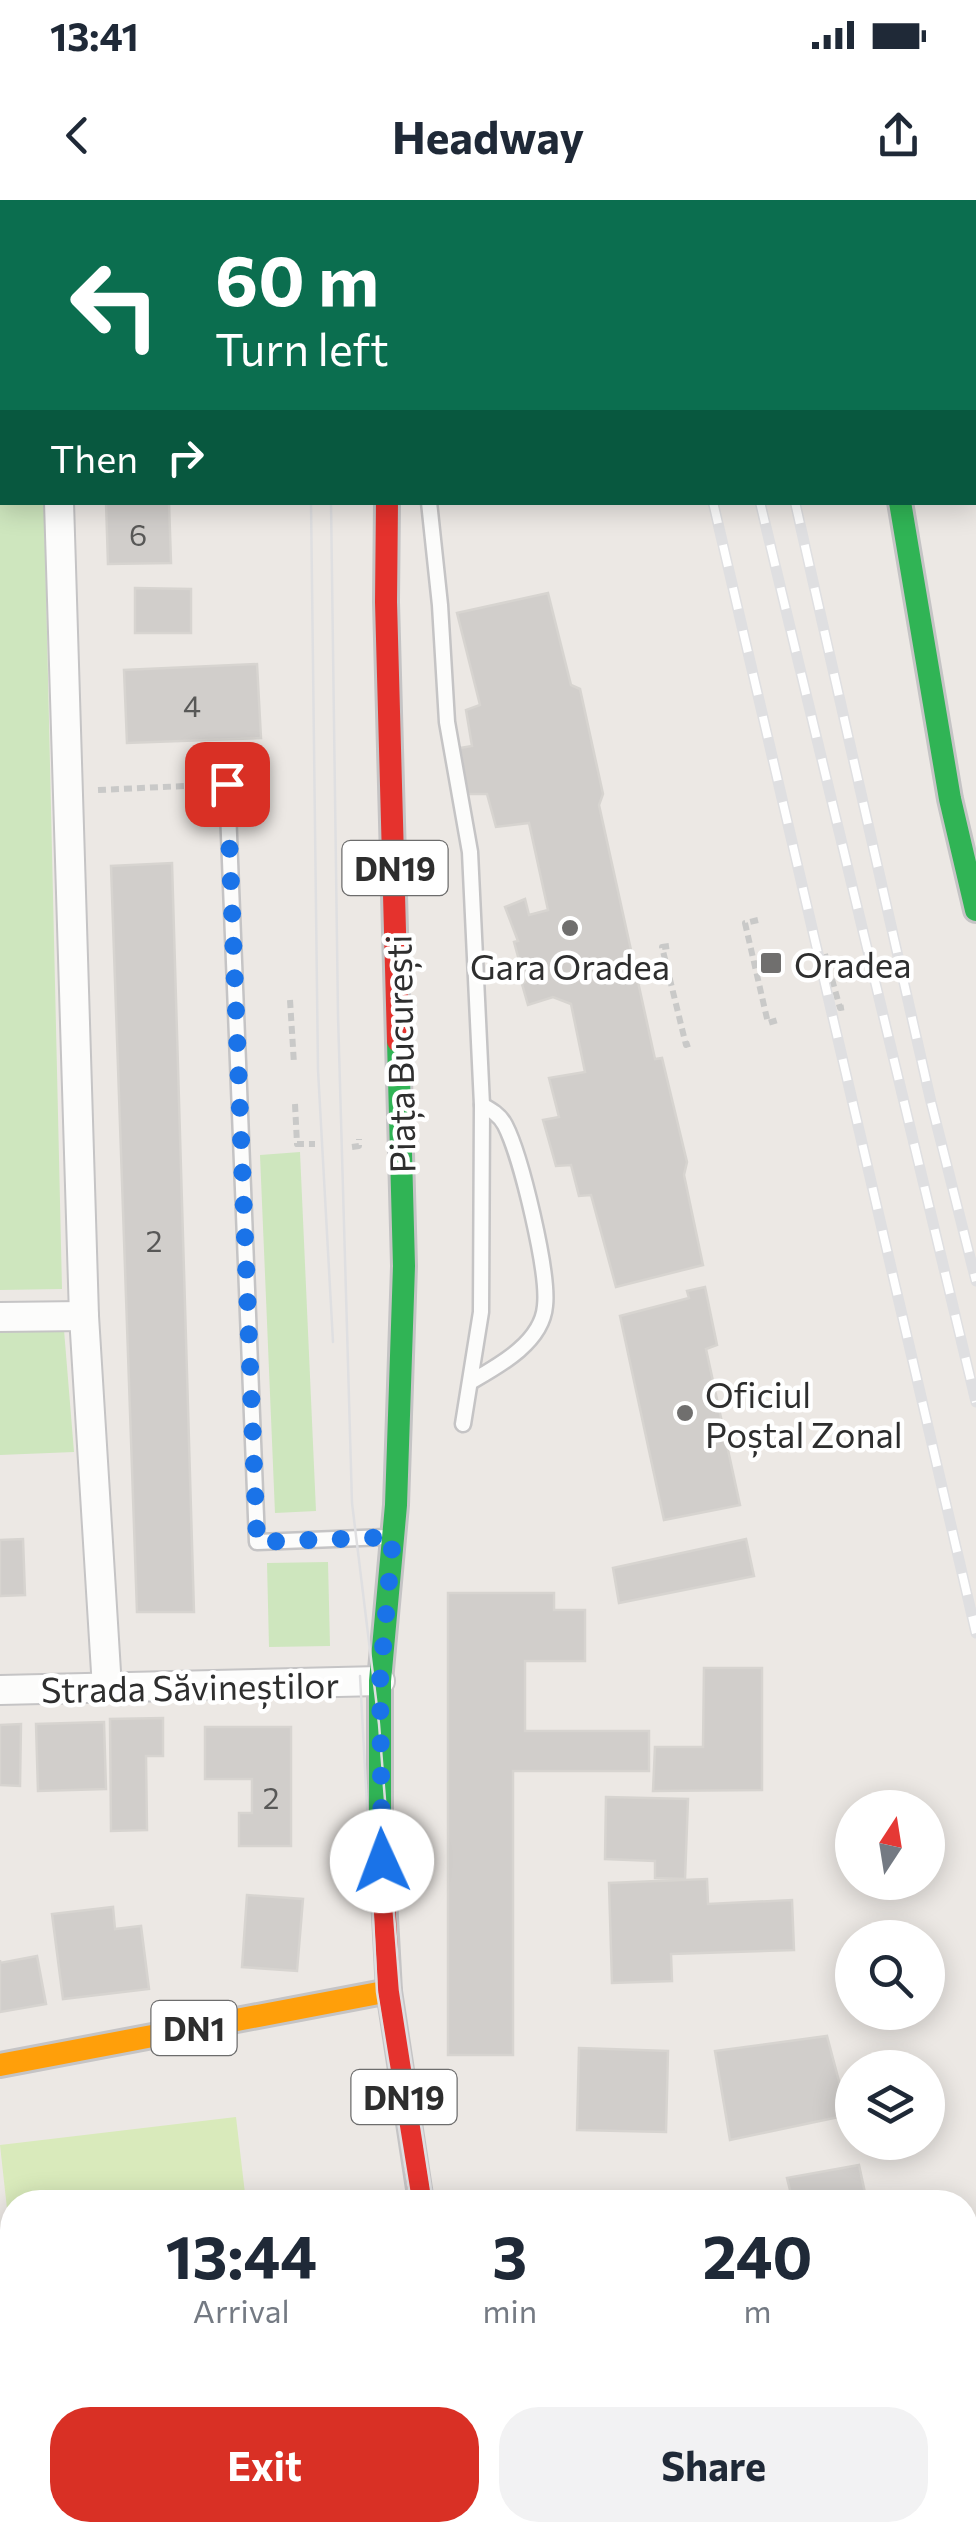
<!DOCTYPE html>
<meta charset="utf-8">
<style>
body{margin:0;font-family:Commissioner,sans-serif;background:#f2f2f3;color:#1f2937;height:100vh;display:flex;flex-direction:column;font-size:38px;white-space:nowrap}
*{box-sizing:border-box;margin:0}
p{font-size:32px;color:#747a83}
.icon{flex:none;width:55px;height:55px;fill:none;stroke:currentColor;stroke-width:2;stroke-linecap:round;stroke-linejoin:round}
.map{position:relative;flex:1;overflow:hidden}
.panel{position:absolute;left:0px;top:1990px;width:978px;height:352px;display:flex;flex-direction:column;background:#fff;border-radius:40px 40px 0 0;box-shadow:0 5px 25px #0003}
.panel>*{flex:none}
.guide{position:absolute;left:0px;top:0px;width:978px;height:305px;box-shadow:0 5px 25px #0003;background:#0b6e4f;color:#fff;overflow:hidden}
.needle{width:65px;rotate:12deg}
.buttons{position:absolute;left:835px;top:1590px;display:grid;gap:20px}
.buttons a{display:grid;place-items:center;width:110px;height:110px;border-radius:50%;background:#fff;box-shadow:0 5px 25px #0003;font-size:50px}
.pin{position:absolute;display:grid;place-items:center;width:85px;height:85px;color:#fff;margin:-42px;border-radius:20px;box-shadow:0 5px 15px #0006}
.me{position:absolute;width:110px;margin:-55px;rotate:358deg;stroke-linejoin:round;filter:drop-shadow(0 0 8px #0008)}
.turn{display:flex;align-items:center;gap:35px;height:210px;padding:0 50px;font-size:45px}
.turn .icon{width:130px;height:130px;stroke-width:2.5}
.turn b{display:block;font-size:70px;line-height:85px}
.then{display:flex;align-items:center;height:95px;padding:0 50px;background:#0003;gap:20px;font-size:38px}
.eta{display:flex;justify-content:space-evenly;align-items:center;height:170px;text-align:center}
.eta b{font-size:60px;font-weight:700;line-height:70px}
.primary-button{display:flex;gap:20px;margin-top:auto;padding:20px 50px}
.primary-button a{flex:1;height:115px;border-radius:40px;background:#d93025;color:#fff;font-size:40px;font-weight:700;line-height:115px;text-align:center}
.primary-button a+a{background:#f2f2f3;color:#1f2937}
.status{display:flex;justify-content:space-between;align-items:center;height:70px;padding:0 50px;background:#fff;direction:ltr}
.status svg{height:28px;fill:currentColor}
header{display:flex;justify-content:space-between;align-items:center;height:130px;padding:0 50px;background:#fff;font-size:45px;font-weight:700}
.map>svg:first-child{display:block}
.green{fill:#cee6be}
.pitch{fill:#d9eabb}
.building{fill:#d1cecb;stroke:#d7d4d0;stroke-width:2.5}
.lines{fill:none;stroke-linecap:round;stroke-linejoin:round}
.lane-casing{stroke:#c5c4c5;stroke-width:19}
.street-casing{stroke:#c5c4c5;stroke-width:32}
.fast-casing{stroke:#c5c4c5;stroke-width:28}
.slow-casing{stroke:#c5c4c5;stroke-width:28}
.jam-casing{stroke:#c5c4c5;stroke-width:28}
.path{stroke:#c9c9c8;stroke-width:6;stroke-dasharray:8 5;stroke-linecap:butt}
.lane{stroke:#fcfcfb;stroke-width:14}
.street{stroke:#fcfcfb;stroke-width:28}
.fast{stroke:#30b455;stroke-width:22}
.slow{stroke:#ff9f0a;stroke-width:22}
.jam{stroke:#e5322d;stroke-width:22}
.tram{stroke:#dfdfe1;stroke-width:2.5}
.rail-casing{stroke:#dfdfe1;stroke-width:11}
.rail{stroke:#fff;stroke-width:8;stroke-dasharray:22;stroke-linecap:butt}
.route{stroke:#1a73e8;stroke-width:18;stroke-dasharray:0 32.4}
.poi-dot{fill:#706f6e;stroke:#fff;stroke-width:4}
.labels{text-anchor:middle;dominant-baseline:central;stroke-width:9;stroke-linejoin:round;paint-order:stroke}
.number-label{font-size:30px;fill:#585857}
.shield{fill:#fff;stroke:#6d6d6d;stroke-width:2.5}
.shield-label{font-size:32px;font-weight:bold;fill:#2e2e2e}
.poi-label{font-size:35px;fill:#2e2e2e;stroke:#fff;text-anchor:start}
.street-label{font-size:35px;fill:#2e2e2e;stroke:#fff}
</style>
<div class="status"><b>13:41</b><svg viewBox="0 0 49 12"><path d="M0 12V9h3v3zM5 12V6h3v6zM10 12V3h3v9zM15 12V0h3v12zM26 1h20v11H26zM47 4h2v5h-2z"/></svg></div>
<header><svg class="icon" aria-label="back" viewBox="0 0 24 24"><path d="M15 5l-7 7 7 7"/></svg>Headway<svg class="icon" aria-label="share" viewBox="0 0 24 24"><path d="M12 15V3M7 8l5-5 5 5M5 13v7h14v-7"/></svg></header>
<div class="map">
<svg width="976" height="2342" viewBox="0 0 976 2342">
<rect width="100%" height="100%" fill="#ece8e4"/>
<g class="green">
<path d="M0 222H2V302L44 303 62 1089 0 1090Z"/>
<path d="M300 952 316 1311 275 1313 260 955Z"/>
<path d="M64 1130 74 1252 0 1255V1131Z"/>
<path d="M328 1362 330 1446 269 1447 267 1363Z"/>
</g>
<path class="pitch" d="M236 1917 246 2002H12V2054L0 1945Z"/>
<g class="building">
<path d="M106 302H169L171 363 108 364Z"/>
<path d="M135 388 191 389V433H135Z"/>
<path d="M548 393 571 485 580 489 603 594 599 605 655 859 662 858 687 962 684 975 703 1065 616 1087 591 995 579 996 571 965 556 966 543 920 559 917 549 878 585 872 571 804 553 797 528 805 522 784 525 782 514 742 518 741 505 707 525 699 529 715 548 710 529 623 496 627 487 594H467L460 548 472 546 466 510 480 505 457 413Z"/>
<path d="M257 464 261 538 127 543 124 470Z"/>
<path d="M172 663 194 1412H137L111 666Z"/>
<path d="M705 1087 717 1145 706 1149 740 1305 664 1320 620 1116 689 1098 687 1091Z"/>
<path d="M23 1339 25 1395 0 1396V1340Z"/>
<path d="M746 1339 754 1376 619 1403 613 1368Z"/>
<path d="M448 1393H554V1410H585V1461H525V1531H649V1571H513V1855H448Z"/>
<path d="M704 1468H762V1590L653 1591 655 1547H703Z"/>
<path d="M163 1518V1556H146L147 1630 111 1631 110 1519Z"/>
<path d="M104 1522 106 1589 38 1591 36 1524Z"/>
<path d="M21 1524 20 1586 0 1585V1525Z"/>
<path d="M205 1527H291V1646H239V1613H252V1579H205Z"/>
<path d="M606 1597 688 1599 685 1679 655 1678V1661L605 1659Z"/>
<path d="M707 1679 708 1704 792 1700 794 1750 671 1754 672 1781 612 1783 609 1683Z"/>
<path d="M247 1695 303 1699 297 1771 242 1767Z"/>
<path d="M113 1707 115 1729 141 1726 149 1789 63 1799 52 1714Z"/>
<path d="M37 1756 46 1804 0 1812V1760V1763Z"/>
<path d="M827 1836 848 1915 730 1940 715 1851Z"/>
<path d="M579 1848 668 1851 666 1932 577 1930Z"/>
<path d="M859 1965 867 2002H793L787 1978Z"/>
<path d="M99 2330H285L286 2342H100Z"/>
<path d="M551 2330H635L636 2341H666V2330H734V2342H551Z"/>
<path d="M776 2330H878L881 2342H778Z"/>
</g>
<g class="lines">
<g class="lane-casing">
<g id="lane">
<path d="M429 302 440 405 447 522 470 652 482 905 481 1112 463 1224"/>
<path d="M227 585 257 1342 387 1337"/>
<path d="M472 1181C500 1165 542 1142 545 1106 549 1072 521 956 505 925 500 915 491 910 482 905"/>
<path d="M5 2342 2 2319 12 2318"/>
</g>
</g>
<g class="street-casing">
<g id="street">
<path d="M0 61H2"/>
<path d="M0 203H2"/>
<path d="M59 302 84 1116 107 1488"/>
<path d="M0 1117 84 1116"/>
<path d="M0 1490 380 1481"/>
</g>
</g>
<g class="fast-casing">
<g id="fast">
<path d="M900 302 950 599 976 710"/>
<path d="M380 1624V1481L396 1305 404 1066 398 841"/>
<path d="M470 2330 471 2342"/>
</g>
</g>
<g class="slow-casing">
<g id="slow">
<path d="M358 0 361 2"/>
<path d="M299 2 302 0"/>
<path d="M0 1865 389 1791"/>
</g>
</g>
<g class="jam-casing">
<g id="jam">
<path d="M868 0V2"/>
<path d="M387 302 386 402 398 841"/>
<path d="M380 1624 389 1791 421 2002"/>
</g>
</g>
<g class="path">
<path d="M98 590 206 585"/>
<path d="M758 720 745 723 768 823 781 819"/>
<path d="M669 746 662 747 686 845 692 843"/>
<path d="M825 754 840 808 846 807"/>
<path d="M290 800 294 864"/>
<path d="M295 904 297 944H315"/>
<path d="M352 947 359 946V939"/>
</g>
<use href="#lane" class="lane"/>
<use href="#street" class="street"/>
<use href="#fast" class="fast"/>
<use href="#slow" class="slow"/>
<use href="#jam" class="jam"/>
<g class="tram">
<path d="M0 53H2"/>
<path d="M0 69H2"/>
<path d="M311 302 318 870 333 1142"/>
<path d="M331 302 338 815 352 1303 379 1524 400 1790 433 2002"/>
<path d="M360 1476 377 1792 411 2002"/>
<path d="M464 2330 466 2342"/>
<path d="M483 2330 485 2342"/>
</g>
<g class="rail-casing">
<g id="rail">
<path d="M643 0 644 2"/>
<path d="M689 0V2"/>
<path d="M724 0 725 2"/>
<path d="M713 302 976 1433"/>
<path d="M760 302 976 1202"/>
<path d="M795 302 931 902 976 1081"/>
</g>
</g>
<use href="#rail" class="rail"/>
</g>
<g class="lines">
<path class="route" d="M227 584 257 1342 393 1337 380 1481 382 1661"/>
</g>
<g class="poi-dot">
<circle cx="570" cy="728" r="10"/>
<rect x="759" y="751" width="24" height="24" rx="5"/>
<circle cx="685" cy="1213" r="10"/>
</g>
<g class="labels">
<g class="number-label">
<text x="138" y="333">6</text>
<text x="192" y="504">4</text>
<text x="154" y="1039">2</text>
<text x="271" y="1596">2</text>
</g>
<g class="shield">
<rect x="342.5" y="641" width="105" height="54" rx="8"/>
<rect x="151.5" y="1801" width="85" height="54" rx="8"/>
<rect x="351.5" y="1870" width="105" height="54" rx="8"/>
</g>
<g class="shield-label">
<text x="395" y="668">DN19</text>
<text x="194" y="1828">DN1</text>
<text x="404" y="1897">DN19</text>
</g>
<g class="poi-label">
<text x="794" y="763">Oradea</text>
<text x="570" y="765" text-anchor="middle">Gara Oradea</text>
<text x="705" y="1193">Oficiul<tspan x="705" dy="40">Poștal Zonal</tspan></text>
</g>
<g class="street-label">
<text transform="translate(399 854) rotate(-91)">Piața București</text>
<text transform="translate(190 1486) rotate(-1)">Strada Săvineștilor</text>
</g>
</g>
</svg>
<div class="buttons">
<a><svg class="needle" viewBox="-14 -14 28 28"><path d="M0-13l5 13h-10z" fill="#e53935"/><path d="M0 13l5-13h-10z" fill="#747a83"/></svg></a>
<a><svg class="icon" aria-label="search" viewBox="0 0 24 24"><circle cx="10" cy="10" r="6"/><path d="M15 15l6 6"/></svg></a>
<a><svg class="icon" aria-label="layers" viewBox="0 0 24 24"><path d="M12 4l9 5-9 5-9-5zM3 14l9 5 9-5"/></svg></a>
</div>
<div class="pin" style="left:227px;top:584px;background:#d93025"><svg class="icon" aria-label="arrive" viewBox="0 0 24 24"><path d="M6 21V4h12l-3 4 3 4H6"/></svg></div>
<svg class="me" style="left:382px;top:1661px" viewBox="-20 -20 40 40"><circle r="19" fill="#fff"/><path d="M0-13L10 11 0 6-10 11z" fill="#1a73e8"/></svg>
<div class="guide">
<div class="turn"><svg class="icon" aria-label="left" viewBox="0 0 24 24"><path d="M17 20v-9H6M10 6l-5 5 5 5"/></svg><div><b>60 m</b>Turn left</div></div>
<div class="then">Then<svg class="icon" aria-label="right" viewBox="0 0 24 24"><path d="M7 20v-9h11M14 6l5 5-5 5"/></svg></div>
</div>
<section class="panel">
<div class="eta">
<div><b>13:44</b><p>Arrival</p></div>
<div><b>3</b><p>min</p></div>
<div><b>240</b><p>m</p></div>
</div>
<div class="primary-button"><a>Exit</a><a>Share</a></div>
</section>
</div>
